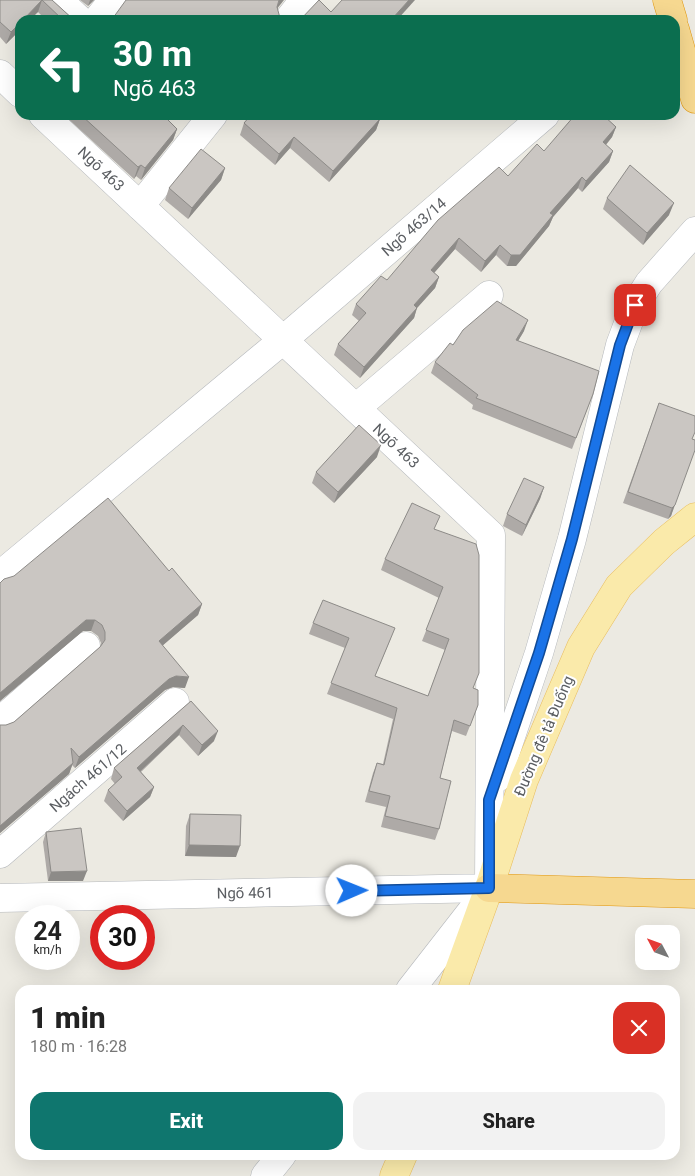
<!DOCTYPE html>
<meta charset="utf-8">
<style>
body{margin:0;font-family:Roboto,sans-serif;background:#f2f2f2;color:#222;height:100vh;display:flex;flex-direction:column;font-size:19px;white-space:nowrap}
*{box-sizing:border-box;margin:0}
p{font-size:16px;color:#767676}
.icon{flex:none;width:28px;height:28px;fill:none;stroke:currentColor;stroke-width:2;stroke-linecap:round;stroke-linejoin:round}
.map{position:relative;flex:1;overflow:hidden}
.drawer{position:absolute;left:15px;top:985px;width:665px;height:175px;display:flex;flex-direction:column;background:#fff;border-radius:15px;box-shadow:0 5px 20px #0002}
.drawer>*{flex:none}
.banner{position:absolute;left:15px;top:15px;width:665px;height:105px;border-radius:15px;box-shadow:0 5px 20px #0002;background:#0b6e4f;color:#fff;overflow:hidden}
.needle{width:32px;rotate:311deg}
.fabs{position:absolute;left:635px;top:925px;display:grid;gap:10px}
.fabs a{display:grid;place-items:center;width:45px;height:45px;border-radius:10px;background:#fff;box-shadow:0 5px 20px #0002;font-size:25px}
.speed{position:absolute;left:15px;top:905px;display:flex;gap:10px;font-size:25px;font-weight:700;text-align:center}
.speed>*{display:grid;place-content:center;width:65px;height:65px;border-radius:50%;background:#fff;box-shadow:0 5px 20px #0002;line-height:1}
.speed small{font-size:12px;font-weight:400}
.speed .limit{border:8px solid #d22;background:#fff;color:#111}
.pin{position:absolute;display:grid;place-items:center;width:42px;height:42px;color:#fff;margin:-21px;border-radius:10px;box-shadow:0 2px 8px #0006}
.me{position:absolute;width:55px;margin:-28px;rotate:89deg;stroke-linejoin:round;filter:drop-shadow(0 0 4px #0008)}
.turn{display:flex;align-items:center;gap:18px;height:105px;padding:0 15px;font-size:22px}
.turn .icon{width:65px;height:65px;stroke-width:2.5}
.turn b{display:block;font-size:35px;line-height:42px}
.round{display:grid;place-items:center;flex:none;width:52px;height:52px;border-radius:15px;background:#f2f2f2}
.headline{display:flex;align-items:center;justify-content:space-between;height:85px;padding:0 15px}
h1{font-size:30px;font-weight:800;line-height:38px}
.primary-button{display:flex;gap:10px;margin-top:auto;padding:10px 15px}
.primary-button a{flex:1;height:58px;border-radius:15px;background:#0f766e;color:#fff;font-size:20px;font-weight:800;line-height:58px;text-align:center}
.primary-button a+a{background:#f2f2f2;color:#222}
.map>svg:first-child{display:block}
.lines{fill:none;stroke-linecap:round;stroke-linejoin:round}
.minor-casing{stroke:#b5b8bc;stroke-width:29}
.tertiary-casing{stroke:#b5b8bc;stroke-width:29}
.primary-casing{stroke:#e8bd5f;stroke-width:29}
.motorway-casing{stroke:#e1970e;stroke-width:29}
.minor{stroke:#fff;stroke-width:28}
.tertiary{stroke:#fff;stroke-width:28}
.primary{stroke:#faeaaa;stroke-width:28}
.motorway{stroke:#f6d890;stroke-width:28}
.wall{fill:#aeaaa7}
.shaded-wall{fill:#8d8b88}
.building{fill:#cac6c2;stroke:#8d8b88}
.route-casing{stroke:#114b97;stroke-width:12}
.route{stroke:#1a73e8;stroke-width:9}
.labels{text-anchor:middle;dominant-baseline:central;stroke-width:4;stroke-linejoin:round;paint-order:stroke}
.street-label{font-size:15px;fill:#5b5e62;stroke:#fff}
</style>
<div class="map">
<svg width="695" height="1176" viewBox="0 0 695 1176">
<rect width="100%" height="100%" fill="#eceae2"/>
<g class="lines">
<g class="minor-casing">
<g id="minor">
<path d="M58 0 80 20"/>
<path d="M97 20 113 0"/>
<path d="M288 20 304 0"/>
<path d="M0 74 20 93"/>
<path d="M140 206 213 115"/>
<path d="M356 408 489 295"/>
<path d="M0 575 283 340 545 115"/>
<path d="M0 721 86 646"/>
<path d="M497 778 539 653 572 539 620 345 635 305 649 283 695 231"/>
<path d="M0 854 175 702"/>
<path d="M0 898 489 888 491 535 43 115"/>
</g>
</g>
<g class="tertiary-casing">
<g id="tertiary">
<path d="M410 990 484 895"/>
<path d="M265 1176 282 1155"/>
</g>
</g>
<g class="primary-casing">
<g id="primary">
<path d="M452 990 489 888 524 780 581 647 619 586 664 542 695 517"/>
<path d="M394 1176 403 1155"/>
</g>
</g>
<g class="motorway-casing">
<g id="motorway">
<path d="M667 0 673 20"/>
<path d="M675 29 695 99"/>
<path d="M489 888 695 894"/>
</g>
</g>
<use href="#minor" class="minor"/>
<use href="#tertiary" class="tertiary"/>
<use href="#primary" class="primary"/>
<use href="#motorway" class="motorway"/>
</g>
<g class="wall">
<path d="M0 0H52L74 20H46L38 12 20 20V30L6 44 0 37Z"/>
<path d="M80 0H94L88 6Z"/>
<path d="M64 115H163L177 129 173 140 141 180 136 176 134 179Z"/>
<path d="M380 119 376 130 329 182 290 148 275 165 240 135 244 123Z"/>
<path d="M616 127 612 137 606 145 613 151 609 162 582 192 578 188 553 217 549 226 516 266H507L496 255 481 272 455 249 434 273 439 277 435 288 417 307 414 318 360 378 334 355 338 344 359 321 352 315 356 304 387 280 508 176 544 151Z"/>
<path d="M225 168 221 180 188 219 165 200 169 188Z"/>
<path d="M607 198 669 215 643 245 603 209Z"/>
<path d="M524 331 518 341 593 394 572 449 472 409 473 405 431 373 435 362 453 345Z"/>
<path d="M659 403 692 439 671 516 668 519 623 503Z"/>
<path d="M377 457 334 503 312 483 316 472Z"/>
<path d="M544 487 540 499 522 536 503 526 507 514Z"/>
<path d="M435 529 473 688 478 705 466 736 452 731 440 778 439 829 435 840 381 827 386 807 365 802 373 773 377 763 383 764 393 719 327 694 345 648 309 634 313 623 391 638 375 676 428 696 445 650 422 641 439 598 381 570 385 559Z"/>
<path d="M169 571 202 604 198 615 162 646 185 688 173 687 165 690 75 768 72 765 69 774 0 833V725H6L14 722 100 647 101 643 98 636 91 631H83L0 701V583Z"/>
<path d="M191 701 214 741 198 756 179 735 141 772 154 787 150 797 123 821 104 801 108 790 115 784 111 779 114 768Z"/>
<path d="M190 814 236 857 185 856 186 826Z"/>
<path d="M46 832 83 881H48L43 842Z"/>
</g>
<g class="shaded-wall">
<path d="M42 0 38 12 30 20H23Z"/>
<path d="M90 0H94L88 6Z"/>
<path d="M279 0H284L276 10Z"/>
<path d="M409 0H415L397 20H391Z"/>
<path d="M20 23V30L6 44 11 32Z"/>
<path d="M380 119 376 130 329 182 333 171Z"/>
<path d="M616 127 612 137 599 153 603 142Z"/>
<path d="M177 129 173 140 141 180 145 168Z"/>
<path d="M294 137 290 148 275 165 279 154Z"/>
<path d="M613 151 609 162 582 192 586 181Z"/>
<path d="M141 165 136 176 134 179 138 167Z"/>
<path d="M225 168 221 180 188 219 192 208Z"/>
<path d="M582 177 578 188 553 217 549 226 516 266H507L511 255Z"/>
<path d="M674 203 669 215 643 245 647 233Z"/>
<path d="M459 238 455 249 427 281 431 270Z"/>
<path d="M500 245 496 255 481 272 485 261Z"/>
<path d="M439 277 435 288 410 316 414 305Z"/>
<path d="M417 308 414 318 360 378 364 367Z"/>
<path d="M528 320 524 331 512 351 516 340Z"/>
<path d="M381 445 377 457 334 503 338 492Z"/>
<path d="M544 487 540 499 522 536 526 525Z"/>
<path d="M675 505 671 516 668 519 672 508Z"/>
<path d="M202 604 198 615 155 652 159 641Z"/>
<path d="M86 620H95L91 631H83L0 701V693Z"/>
<path d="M176 676 189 677 185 688 173 687 165 690 75 768 79 757 169 679Z"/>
<path d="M183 725 179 735 133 778 137 768Z"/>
<path d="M218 731 214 741 198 756 202 745Z"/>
<path d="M73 763 69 774 0 833V826Z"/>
<path d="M154 787 150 797 123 821 127 811Z"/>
<path d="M189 845 240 846 236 857 185 856Z"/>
<path d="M87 871 83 881H48L51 872Z"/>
</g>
<g class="building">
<path d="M0 0H52L74 20H63L42 0 23 20H20V23L11 32 0 22Z"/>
<path d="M126 0H279L277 7 280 18 278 20H111L113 18Z"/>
<path d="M319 0 331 12 342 0H409L391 20H300Z"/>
<path d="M81 115H163L177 129 145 168 141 165 138 167Z"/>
<path d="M251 115H377L380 119 333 171 294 137 279 154 244 123Z"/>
<path d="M575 115H603L616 127 603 142 613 151 586 181 582 177 550 213 553 215 520 255H511L500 245 485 261 459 238 431 270 439 277 414 305 417 308 364 367 338 344 366 313 356 304 381 276 387 280 438 220 499 167 508 176 537 144 544 151Z"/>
<path d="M201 149 225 168 192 208 169 188Z"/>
<path d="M630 165 674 203 647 233 607 198Z"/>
<path d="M497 301 528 320 516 340 599 371 593 394 576 438 476 398 478 395 435 362 450 343 453 345 463 330Z"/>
<path d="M659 403 695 416V432L692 439 695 440V450L675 505 672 508 628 492Z"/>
<path d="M359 425 381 445 338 492 316 472Z"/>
<path d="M524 478 544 487 526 525 507 514Z"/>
<path d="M108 498 169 571 172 568 202 604 159 641 189 677 176 676 169 679 79 757 71 748 73 763 0 826V725H6L14 722 100 647 105 640V632L102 625 95 620H86L0 693V583L4 579 14 576Z"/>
<path d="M412 503 440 516 434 529 476 544 479 555V673L473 688 478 690V705L470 726 454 720 440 778 451 781 439 829 385 816 390 796 369 791 377 763 384 765 397 708 331 683 349 638 313 623 323 600 395 628 375 676 428 696 449 639 426 630 443 587 385 559Z"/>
<path d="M191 701 218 731 202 745 183 725 137 768 154 787 127 811 108 790 122 777 114 768Z"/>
<path d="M190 814 241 815 240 846 189 845Z"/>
<path d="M81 828 87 871 51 872 46 832Z"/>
</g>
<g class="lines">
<g class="route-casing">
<path id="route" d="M352 891 489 888V800L539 653 572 539 620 345 635 305"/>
</g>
<use href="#route" class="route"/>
</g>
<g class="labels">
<g class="street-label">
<text transform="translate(101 169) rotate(43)">Ngõ 463</text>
<text transform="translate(414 227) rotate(-41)">Ngõ 463/14</text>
<text transform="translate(396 446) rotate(43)">Ngõ 463</text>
<text transform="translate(544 736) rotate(-67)">Đường đê tả Đuống</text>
<text transform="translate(88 778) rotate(-41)">Ngách 461/12</text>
<text transform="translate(245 893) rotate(-1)">Ngõ 461</text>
</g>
</g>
</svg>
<div class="fabs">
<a><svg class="needle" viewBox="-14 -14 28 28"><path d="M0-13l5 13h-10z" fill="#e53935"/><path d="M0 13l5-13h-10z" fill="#767676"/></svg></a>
</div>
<div class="speed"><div>24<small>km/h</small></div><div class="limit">30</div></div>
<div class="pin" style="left:635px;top:305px;background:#d93025"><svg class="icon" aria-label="arrive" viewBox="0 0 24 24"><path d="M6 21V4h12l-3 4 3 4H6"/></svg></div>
<svg class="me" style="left:352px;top:891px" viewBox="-20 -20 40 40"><circle r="19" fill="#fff"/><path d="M0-13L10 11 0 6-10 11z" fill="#1a73e8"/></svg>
<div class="banner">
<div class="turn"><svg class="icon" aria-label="left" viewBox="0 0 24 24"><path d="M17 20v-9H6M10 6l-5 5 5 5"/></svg><div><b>30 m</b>Ngõ 463</div></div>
</div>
<section class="drawer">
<div class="headline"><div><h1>1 min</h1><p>180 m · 16:28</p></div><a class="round" style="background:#d93025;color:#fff"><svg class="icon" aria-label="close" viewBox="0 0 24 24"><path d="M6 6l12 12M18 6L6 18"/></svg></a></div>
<div class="primary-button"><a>Exit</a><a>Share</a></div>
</section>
</div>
